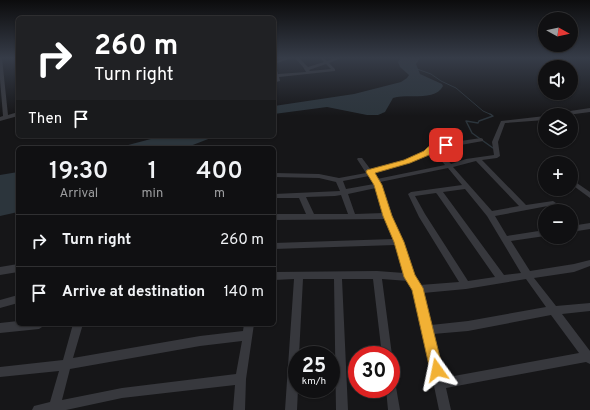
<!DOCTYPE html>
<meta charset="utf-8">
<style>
body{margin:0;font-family:Overpass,sans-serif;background:#19191b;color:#f1f3f6;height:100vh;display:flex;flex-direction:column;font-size:15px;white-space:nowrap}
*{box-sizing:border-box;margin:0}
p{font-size:13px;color:#9c9d9f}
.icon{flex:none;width:22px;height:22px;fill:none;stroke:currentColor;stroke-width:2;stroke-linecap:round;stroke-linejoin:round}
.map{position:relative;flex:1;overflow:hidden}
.panel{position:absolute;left:16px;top:146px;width:260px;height:180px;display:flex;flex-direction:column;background:#101012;border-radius:6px;box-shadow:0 1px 3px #0004,0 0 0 1px #303032}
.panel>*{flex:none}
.top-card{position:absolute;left:16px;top:16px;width:260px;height:122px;border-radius:6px;box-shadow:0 1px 3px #0004,0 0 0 1px #303032;background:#202124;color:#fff;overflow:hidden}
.needle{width:26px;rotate:98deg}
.buttons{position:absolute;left:538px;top:12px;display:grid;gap:8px}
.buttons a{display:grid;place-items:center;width:40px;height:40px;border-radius:50%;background:#101012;box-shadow:0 1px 3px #0004,0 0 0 1px #303032;font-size:20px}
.speed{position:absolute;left:288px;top:346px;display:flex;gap:8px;font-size:20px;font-weight:700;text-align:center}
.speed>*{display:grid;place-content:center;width:52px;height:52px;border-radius:50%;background:#101012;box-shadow:0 1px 3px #0004,0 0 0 1px #303032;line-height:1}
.speed small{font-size:10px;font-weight:400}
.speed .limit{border:6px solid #d22;background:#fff;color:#111}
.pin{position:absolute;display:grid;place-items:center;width:34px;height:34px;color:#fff;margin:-17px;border-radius:8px;box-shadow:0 2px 6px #0006}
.me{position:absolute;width:44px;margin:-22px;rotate:348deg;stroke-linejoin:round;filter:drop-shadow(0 0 3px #0008)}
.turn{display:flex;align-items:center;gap:14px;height:84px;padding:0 12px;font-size:18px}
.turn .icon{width:52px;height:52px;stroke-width:2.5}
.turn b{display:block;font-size:28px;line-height:34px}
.then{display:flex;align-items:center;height:38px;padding:0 12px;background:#0003;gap:8px;font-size:15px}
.eta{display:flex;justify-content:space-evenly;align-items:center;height:68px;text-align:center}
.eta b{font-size:24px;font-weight:600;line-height:28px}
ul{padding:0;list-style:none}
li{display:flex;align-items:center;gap:12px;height:52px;padding:0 12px;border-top:1px solid #303032}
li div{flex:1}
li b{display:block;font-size:15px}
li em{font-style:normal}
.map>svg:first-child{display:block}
.water{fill:#2c353c}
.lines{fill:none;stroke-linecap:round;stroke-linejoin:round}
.stream-far1{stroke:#2c353c;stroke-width:1}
.stream{stroke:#2c353c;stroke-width:1.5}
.minor{fill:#37383d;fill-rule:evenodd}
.route{fill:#f2b134;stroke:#9d7322}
</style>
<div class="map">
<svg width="590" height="410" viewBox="0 0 590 410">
<rect width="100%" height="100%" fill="#161618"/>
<g class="water">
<path d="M400 58H420L416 64 420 74 442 84 443 86C435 102 408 93 393 98L385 112 378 115H367L327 107 274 114V106L354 94 401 82 407 78 409 75 400 67 398 62Z"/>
<path d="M162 136H216L185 148H117Z"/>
<path d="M18 172V212L0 216V175Z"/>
</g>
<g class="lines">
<path class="stream-far1" d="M417 69 431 74 441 81 456 88 483 111 492 115"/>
<path class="stream" d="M490 114 493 116 479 121 478 123 466 121 472 133 493 148"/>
<g class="minor">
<path d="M0 58H2L8 115 18 112V116L0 121V117L3 116 0 79Z"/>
<path d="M285 58H292L274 64V62Z"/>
<path d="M295 58H299L308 67 324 62 320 58H324L327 61 335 58H341L329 63 335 69V71L279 77 280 81 276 82 274 77V66L276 67 278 74 306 72 303 67ZM326 64 331 69 310 71 309 70Z"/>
<path d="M590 108V112L567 115H554L557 113Z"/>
<path d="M545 116V120L505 123 498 142 500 156 497 158 482 160 526 205 553 201 556 203 553 205 495 216 507 236 545 230V236L511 241 530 271 574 264 590 260V266L574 272 534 278 556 306 590 303V311L562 314 590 351V364L586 362 446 388 451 410H439L414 290 408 281 382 279 392 355 391 358V355H382L373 279H342L348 410H336L334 279H303L299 355H297L298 389 297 410H285L294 279 274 280V272L377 271 404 273 395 245 274 249V243L393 239 386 219 274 220V214H306L299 198H274V194L340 191 336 182 319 178 274 177V173L319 174 339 178 366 173 357 159 358 158H362L371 170 405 161 432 147 447 143 481 138 483 139V141L438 149 451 164 466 159 494 155 492 142 501 121ZM433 151 445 165 377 179 374 173 409 163ZM476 161 519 206 492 211 453 167ZM448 168 462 185 411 192 408 194 419 217 459 282 420 285 414 275 402 243 403 242 401 239 380 182ZM369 176 374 184 346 189 343 181ZM376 188 384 213 355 214 348 194ZM465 189 487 216 521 273 504 275 443 192ZM436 193 437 194 495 277 468 281 425 214 415 196ZM341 195 348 214H314L306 197 335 196ZM526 279 546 307 468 321 431 325 423 293 466 289ZM551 315 579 353 443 378 433 334 468 331Z"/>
<path d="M571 179 590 192V198L571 184Z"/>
<path d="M590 223V229L571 232V226Z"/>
<path d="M18 264V272L0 275V267Z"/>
<path d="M18 295V303L0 308V300Z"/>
<path d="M18 321V324H44L42 327 39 329 0 333V323Z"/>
<path d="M73 324H83L73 358 200 336 243 331 244 324H254L246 379 245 410H233L235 385 122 398 66 410H32L34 406 50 402 59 371 0 377V367L63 360ZM242 341 236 374 122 388 62 400 70 369 200 346Z"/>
<path d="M391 382 395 383 396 387 400 410H388L386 389H391Z"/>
</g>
</g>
<linearGradient id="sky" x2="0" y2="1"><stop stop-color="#0c0c0d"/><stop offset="0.5" stop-color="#363c48"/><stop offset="1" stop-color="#363c48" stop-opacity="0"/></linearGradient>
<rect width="590" height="116" fill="url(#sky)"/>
<path class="route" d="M446 142 450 145 449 146 434 151 429 155 410 163 375 173 382 185 392 216 404 242 415 275 423 288 443 370 441 375 437 377 432 375 430 370 412 290 404 277 394 242 383 216 374 185 366 172 367 170 404 160 424 151 428 147Z"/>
</svg>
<div class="buttons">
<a><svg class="needle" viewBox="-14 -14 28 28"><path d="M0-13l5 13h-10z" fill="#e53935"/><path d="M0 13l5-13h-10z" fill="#9c9d9f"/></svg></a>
<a><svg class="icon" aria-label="sound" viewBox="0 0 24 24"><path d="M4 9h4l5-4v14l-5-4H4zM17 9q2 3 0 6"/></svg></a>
<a><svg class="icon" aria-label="layers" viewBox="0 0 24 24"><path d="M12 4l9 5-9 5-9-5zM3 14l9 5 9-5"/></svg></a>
<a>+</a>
<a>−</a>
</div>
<div class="speed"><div>25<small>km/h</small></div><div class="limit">30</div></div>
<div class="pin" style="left:446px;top:145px;background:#d93025"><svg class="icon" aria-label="arrive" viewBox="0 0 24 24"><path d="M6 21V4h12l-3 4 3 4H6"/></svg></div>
<svg class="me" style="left:437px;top:370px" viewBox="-20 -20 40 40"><path d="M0-17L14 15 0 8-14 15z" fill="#f2b134" stroke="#fff" stroke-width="4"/></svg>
<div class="top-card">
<div class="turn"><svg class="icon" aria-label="right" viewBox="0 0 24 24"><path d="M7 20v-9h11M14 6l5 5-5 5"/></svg><div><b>260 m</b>Turn right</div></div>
<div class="then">Then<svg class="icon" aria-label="arrive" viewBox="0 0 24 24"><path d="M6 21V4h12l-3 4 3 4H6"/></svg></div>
</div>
<section class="panel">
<div class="eta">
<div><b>19:30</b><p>Arrival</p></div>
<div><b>1</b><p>min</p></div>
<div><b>400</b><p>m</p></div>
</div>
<ul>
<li><svg class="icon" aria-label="right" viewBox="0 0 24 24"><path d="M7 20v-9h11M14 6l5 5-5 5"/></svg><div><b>Turn right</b></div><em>260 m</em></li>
<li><svg class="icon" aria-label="arrive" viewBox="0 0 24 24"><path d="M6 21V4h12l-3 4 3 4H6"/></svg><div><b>Arrive at destination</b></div><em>140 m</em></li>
</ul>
</section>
</div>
